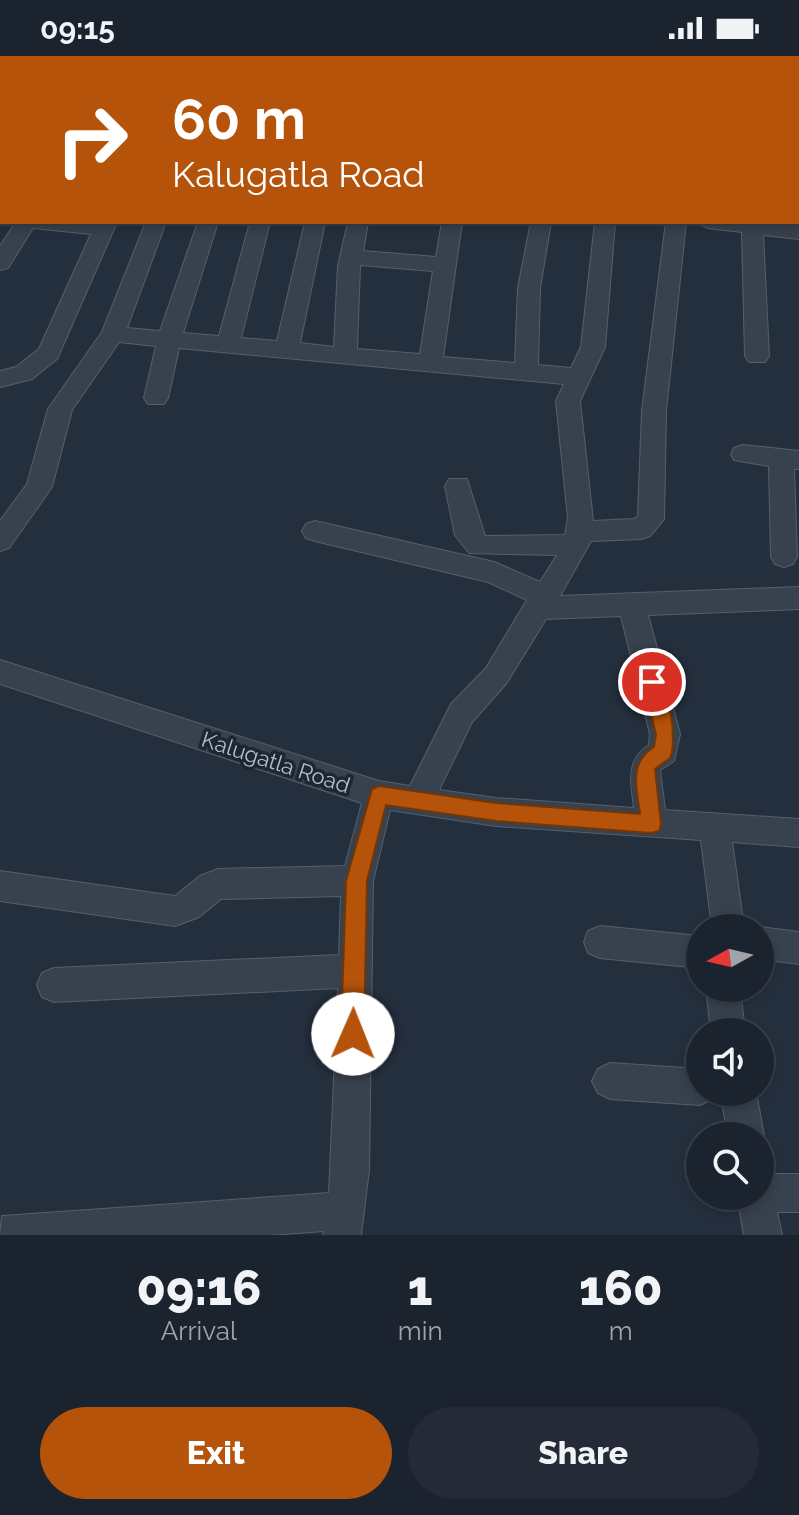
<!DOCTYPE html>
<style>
body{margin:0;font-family:Raleway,sans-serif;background:#242b36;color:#f1f3f6;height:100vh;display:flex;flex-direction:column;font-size:30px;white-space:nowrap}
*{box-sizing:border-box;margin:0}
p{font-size:26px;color:#a0a4aa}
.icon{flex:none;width:44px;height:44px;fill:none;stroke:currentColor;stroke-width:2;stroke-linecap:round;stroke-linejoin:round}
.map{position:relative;height:1179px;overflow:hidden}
.panel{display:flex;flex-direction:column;background:#1b232e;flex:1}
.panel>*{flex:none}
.banner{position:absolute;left:0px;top:0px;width:800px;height:168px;box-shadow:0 4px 12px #0003,0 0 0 2px #39404a;background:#b45309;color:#fff;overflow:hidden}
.needle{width:52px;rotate:262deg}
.fabs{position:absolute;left:686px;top:858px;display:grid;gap:16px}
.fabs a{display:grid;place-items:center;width:88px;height:88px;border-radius:50%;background:#1b232e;box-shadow:0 4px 12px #0003,0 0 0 2px #39404a;font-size:40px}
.pin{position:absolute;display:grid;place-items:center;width:68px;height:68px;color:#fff;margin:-34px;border:4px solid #fff;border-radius:50%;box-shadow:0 2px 8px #0007}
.me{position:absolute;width:88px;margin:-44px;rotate:1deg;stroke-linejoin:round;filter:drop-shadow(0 0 6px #0008)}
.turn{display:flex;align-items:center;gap:28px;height:168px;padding:0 40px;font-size:36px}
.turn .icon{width:104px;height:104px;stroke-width:2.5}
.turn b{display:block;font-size:56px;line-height:68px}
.eta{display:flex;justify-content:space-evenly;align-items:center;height:136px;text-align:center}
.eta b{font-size:48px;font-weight:800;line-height:56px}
.primary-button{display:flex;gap:16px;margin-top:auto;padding:16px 40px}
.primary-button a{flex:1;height:92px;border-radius:48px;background:#b45309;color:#fff;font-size:32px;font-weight:800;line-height:92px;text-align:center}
.primary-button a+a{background:#242b36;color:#f1f3f6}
.status{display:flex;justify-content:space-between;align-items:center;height:56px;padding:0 40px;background:#1b232e;direction:ltr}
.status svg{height:22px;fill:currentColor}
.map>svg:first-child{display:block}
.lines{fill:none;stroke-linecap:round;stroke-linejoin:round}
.minor-casing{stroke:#565f6c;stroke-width:2}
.minor{fill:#38414e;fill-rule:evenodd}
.route{fill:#b45309;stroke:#753606;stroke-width:2}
.labels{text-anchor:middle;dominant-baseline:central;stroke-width:7;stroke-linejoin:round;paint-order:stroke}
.street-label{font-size:22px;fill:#b4bcc9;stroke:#1d2633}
</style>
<div class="status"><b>09:15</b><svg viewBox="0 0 49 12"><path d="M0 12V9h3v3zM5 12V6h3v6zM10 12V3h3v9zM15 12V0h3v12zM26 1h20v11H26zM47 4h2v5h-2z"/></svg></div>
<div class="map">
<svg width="799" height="1179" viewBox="0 0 799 1179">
<rect width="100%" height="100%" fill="#242f3e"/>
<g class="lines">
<g class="minor-casing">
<g id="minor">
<rect x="165" y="0" width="18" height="2"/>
<rect x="293" y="0" width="18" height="2"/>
<rect x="382" y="0" width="18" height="2"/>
<rect x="417" y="0" width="18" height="2"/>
<rect x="465" y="0" width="18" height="2"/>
<rect x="523" y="0" width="18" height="2"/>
<rect x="617" y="0" width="18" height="2"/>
<rect x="667" y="0" width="18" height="2"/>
<path d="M713 0H740L741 2H714Z"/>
<rect x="771" y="0" width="18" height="2"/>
<rect x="798" y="10" width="1" height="12"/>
<path d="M2 84V99L0 100V85Z"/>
<path d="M0 157 2 166 9 168 0 169Z"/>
<path d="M16 166H117L57 303 32 323 0 331V315L16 311 39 293 91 178 33 172 8 212 0 214V190Z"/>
<path d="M146 166H166L127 272 160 275 198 166H218L183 277 219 280 250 166H270L241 282 277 285 305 166H325L300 287 334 291 338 210 348 166H368L363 195 436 201 442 166H462L443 301 515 307 518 232 531 166H551L540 232 538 309 571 312 581 291 595 166H615L605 291 580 345 593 465 634 463 638 460 642 355 666 166H686L666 355 664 463 650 480 641 483 591 485 560 540 799 531V553L648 559 680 678 674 705 660 714 665 754 799 763V791L732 786 744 872H712L701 784 496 770 390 754 373 825 369 1114 361 1179H323L324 1175 270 1179H0L2 1160 329 1137 338 932 54 946 42 941 37 929 42 917 54 912 339 899 341 840 221 843 199 861 175 870 0 845V815L175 840 200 820 218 813 345 810 362 747 0 628V604L379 725 410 730 451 648 486 612 527 544 488 526 315 485 306 482 302 475 306 468 315 465 494 506 540 526 557 499 469 497 455 479 445 430 449 423H467L485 480 565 479 568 462 556 345 564 328 179 292 168 342 164 348H148L144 342 156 290 119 286 72 354 52 431 9 492 0 495V465L27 428 48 353 102 276ZM360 209 433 215 420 298 357 293ZM621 560 650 678 649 689C625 704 631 727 634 752L496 742 439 734 472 666 506 628 546 563Z"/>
<path d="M697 166 799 169V183L763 179 769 300 765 306H749L745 300 742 176 707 172Z"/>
<path d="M743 389 799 395V413H794L797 501 793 508 784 511 775 508 771 501 769 410 734 404 731 398 734 392Z"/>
<path d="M600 870 700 880V912L600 902 588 897 584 886 588 875Z"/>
<path d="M760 871 799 876V908L760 903Z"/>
<path d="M706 932H740L745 976H711Z"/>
<path d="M610 1007 700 1013V1036H716L712 1043 700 1049 610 1043 598 1037 592 1025 598 1013Z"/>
<path d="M720 1036H756L764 1080 760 1090V1080H728Z"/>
<path d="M760 1118H799V1156H777L782 1179H744L737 1140H760Z"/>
</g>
</g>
<use href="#minor" class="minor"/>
</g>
<path class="route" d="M652 618C669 624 678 686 670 702L655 713 661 768 659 775 651 777 496 765 386 749 367 825 364 978 361 986 353 989 345 986 341 978 346 825 372 733 379 730 496 747 640 758C637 732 628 707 654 691L656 678 643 626Z"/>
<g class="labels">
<g class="street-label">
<text transform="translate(276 706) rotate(18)">Kalugatla Road</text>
</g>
</g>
</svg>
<div class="fabs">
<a><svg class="needle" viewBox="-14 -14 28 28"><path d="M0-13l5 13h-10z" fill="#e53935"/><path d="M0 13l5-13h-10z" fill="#a0a4aa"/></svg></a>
<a><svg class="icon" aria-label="sound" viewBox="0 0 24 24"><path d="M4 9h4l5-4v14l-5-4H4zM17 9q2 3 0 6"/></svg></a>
<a><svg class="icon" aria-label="search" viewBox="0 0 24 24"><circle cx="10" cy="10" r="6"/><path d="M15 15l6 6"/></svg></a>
</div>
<div class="pin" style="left:652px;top:626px;background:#d93025"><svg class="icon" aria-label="arrive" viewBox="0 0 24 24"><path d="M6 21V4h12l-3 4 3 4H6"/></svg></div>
<svg class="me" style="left:353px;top:978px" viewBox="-20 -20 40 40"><circle r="19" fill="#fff"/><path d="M0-13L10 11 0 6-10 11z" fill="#b45309"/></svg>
<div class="banner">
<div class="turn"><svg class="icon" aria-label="right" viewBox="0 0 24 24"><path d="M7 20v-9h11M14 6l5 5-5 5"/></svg><div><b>60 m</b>Kalugatla Road</div></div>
</div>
</div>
<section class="panel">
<div class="eta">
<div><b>09:16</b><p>Arrival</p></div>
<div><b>1</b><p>min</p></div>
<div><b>160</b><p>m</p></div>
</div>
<div class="primary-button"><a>Exit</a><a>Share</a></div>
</section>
